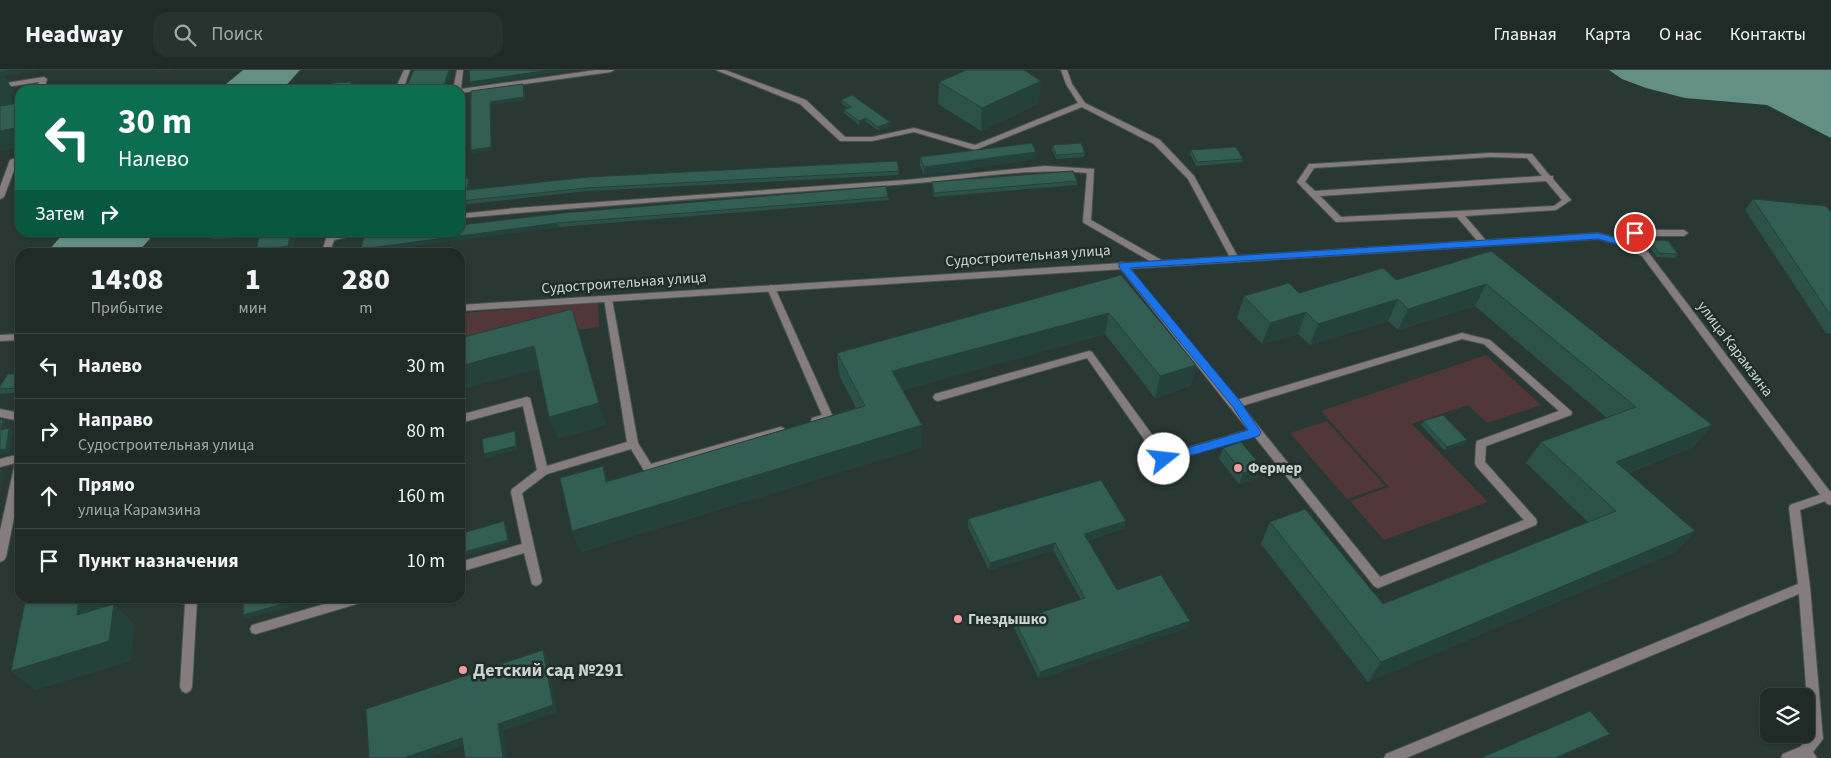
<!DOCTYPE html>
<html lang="ru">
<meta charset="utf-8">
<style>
body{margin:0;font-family:"Source Sans 3",sans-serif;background:#28322f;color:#f1f3f6;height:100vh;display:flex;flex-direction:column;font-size:19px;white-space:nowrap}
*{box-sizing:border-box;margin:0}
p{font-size:16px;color:#a2a7a7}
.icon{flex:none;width:28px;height:28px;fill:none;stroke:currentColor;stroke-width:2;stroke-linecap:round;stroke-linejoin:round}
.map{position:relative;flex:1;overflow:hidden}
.side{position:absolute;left:15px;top:178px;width:450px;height:355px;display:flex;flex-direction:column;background:#202a27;border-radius:15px;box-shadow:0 1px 4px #0004,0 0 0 1px #3d4644}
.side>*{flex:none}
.top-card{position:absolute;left:15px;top:15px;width:450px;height:152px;border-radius:15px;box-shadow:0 1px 4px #0004,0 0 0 1px #3d4644;background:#0b6e4f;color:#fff;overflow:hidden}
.tools{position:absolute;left:1760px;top:618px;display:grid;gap:10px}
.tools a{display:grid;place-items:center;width:55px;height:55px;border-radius:10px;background:#202a27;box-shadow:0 1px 4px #0004,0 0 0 1px #3d4644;font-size:25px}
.pin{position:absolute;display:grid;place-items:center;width:42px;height:42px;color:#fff;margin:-21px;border:2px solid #fff;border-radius:50%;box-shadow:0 1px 5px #0007}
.me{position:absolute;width:55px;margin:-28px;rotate:74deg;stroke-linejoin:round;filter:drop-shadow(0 0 4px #0008)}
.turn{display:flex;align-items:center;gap:18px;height:105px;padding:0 20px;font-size:22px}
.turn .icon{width:65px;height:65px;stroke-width:2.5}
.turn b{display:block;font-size:35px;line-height:42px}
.then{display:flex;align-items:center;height:48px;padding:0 20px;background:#0003;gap:10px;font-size:19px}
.eta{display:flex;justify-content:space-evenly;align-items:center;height:85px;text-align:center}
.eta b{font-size:30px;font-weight:800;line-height:35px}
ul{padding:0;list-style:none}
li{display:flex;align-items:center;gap:15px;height:65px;padding:0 20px;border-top:1px solid #3d4644}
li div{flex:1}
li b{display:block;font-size:19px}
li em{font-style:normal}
header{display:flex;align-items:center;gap:30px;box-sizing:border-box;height:70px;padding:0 25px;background:#202a27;border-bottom:1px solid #3d4644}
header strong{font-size:24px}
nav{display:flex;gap:28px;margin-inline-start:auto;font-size:18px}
.search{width:350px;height:45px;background:#28322f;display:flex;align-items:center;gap:12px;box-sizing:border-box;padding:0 18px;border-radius:15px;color:#a2a7a7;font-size:19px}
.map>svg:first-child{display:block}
.green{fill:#513738}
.water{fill:#638f84}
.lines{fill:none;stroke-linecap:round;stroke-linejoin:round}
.lane-casing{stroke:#475450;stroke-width:2}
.street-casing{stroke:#475450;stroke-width:2}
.lane{fill:#857d7d;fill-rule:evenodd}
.street{fill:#857d7d;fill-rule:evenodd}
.wall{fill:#2c5148}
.shaded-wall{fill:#24423b}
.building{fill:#335e54;stroke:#24423b}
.route{fill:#1a73e8;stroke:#114b97}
.poi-dot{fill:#f59b9e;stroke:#202e2a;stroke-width:2}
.labels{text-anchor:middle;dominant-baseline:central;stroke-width:5;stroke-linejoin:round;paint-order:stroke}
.street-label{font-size:15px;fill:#cbd4d1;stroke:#202e2a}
.poi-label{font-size:15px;font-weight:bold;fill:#cbd4d1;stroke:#202e2a;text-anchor:start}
.near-poi-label{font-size:18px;font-weight:bold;fill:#cbd4d1;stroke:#202e2a;text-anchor:start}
</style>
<header>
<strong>Headway</strong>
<div class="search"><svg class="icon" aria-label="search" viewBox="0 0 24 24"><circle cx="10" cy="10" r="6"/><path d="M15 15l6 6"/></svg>Поиск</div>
<nav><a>Главная</a><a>Карта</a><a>О нас</a><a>Контакты</a></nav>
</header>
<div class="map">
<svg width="1831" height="688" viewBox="0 0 1831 688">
<rect width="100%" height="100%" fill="#2a3834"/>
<g class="green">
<path d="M598 233 599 257 460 277V243Z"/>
<path d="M1486 285 1541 335 1487 353 1468 335 1412 354 1488 432 1384 470 1350 431 1389 417 1321 341Z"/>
<path d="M1327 351 1385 416 1347 429 1290 363Z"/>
</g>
<g class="water">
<path d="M243 0H300L282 20H219Z"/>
<path d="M1609 0H1831V68L1767 35 1685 28 1646 18 1622 9Z"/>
<path d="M64 163V162L155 163 138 182H47Z"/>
</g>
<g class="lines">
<g class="lane-casing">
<g id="lane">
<path d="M404 0H410L403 20H395Z"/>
<path d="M457 0H463L461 19 596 0H614L611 2 460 23V20H453Z"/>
<path d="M716 0H725L806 30 845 67H872L914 58 975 75 1078 33 1066 14 1061 0H1067L1072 14 1085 33 1160 70 1194 106 1239 189 1235 192 1232 191 1188 109 1154 74 1082 37 975 80 914 62 872 71H840L800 34Z"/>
<path d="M44 7 47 9 44 20H36L39 12 0 18V14Z"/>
<path d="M1490 83 1532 84 1550 106H1553V109L1571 130 1556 140 1465 146 1488 173 1484 176 1481 175 1457 147 1336 152 1297 112 1309 94H1312ZM1490 87 1527 88 1542 106 1315 121 1305 112 1314 98ZM1546 111 1562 130 1554 136 1341 147 1320 126Z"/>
<path d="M20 87V91L17 92 4 127 0 129V117L10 90Z"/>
<path d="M1045 96 1094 99 1091 150 1163 191 1164 193 1163 195H1157L1084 153 1083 151 1087 103C1022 97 959 111 894 115 750 125 605 135 460 148V144L516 138 906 110Z"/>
<path d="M1635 160H1684L1688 163 1684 166H1637L1624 174H1618V170Z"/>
<path d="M328 162H336L335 164 347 162H369L334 170 330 182H322Z"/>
<path d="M1122 192 1125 193 1237 330 1462 263 1490 270 1572 342 1571 345 1486 376 1485 392 1536 449 1537 452 1536 455 1378 518 1374 516 1254 366 1164 393 1160 392 1087 288 938 331 935 330 933 327 935 324 1089 281 1092 282 1166 384 1248 360 1119 197 1118 195 1119 193ZM1462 269 1484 274 1559 341 1477 371 1476 374 1475 393 1476 396 1524 450 1380 507 1242 336Z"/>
<path d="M771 215 775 218 833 347 832 350 816 355 811 351 812 348 822 345 767 218Z"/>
<path d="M608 226 612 229 638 373 651 394 780 357 784 358 785 361 784 364 649 403 645 402 631 379 547 404 522 423 542 511 540 514 536 516 532 514 524 483 460 502V492L522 474 511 422 512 419 537 400 523 336 460 353V345L527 327 530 328 547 396 627 372 604 229Z"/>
<path d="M0 339 20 343V351L0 347Z"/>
<path d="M20 384V418L6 487 4 490 0 492V461L15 393 0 397V389Z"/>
<path d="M1831 421V429L1800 440 1810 517 1823 669 1813 682 1817 688H1781L1783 684 1800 677 1810 667 1799 524 1406 688H1384L1386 684 1798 514 1789 438 1790 435Z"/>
<path d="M172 528H196L197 530 192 617 190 621 186 623 182 621 180 617 185 534 174 532Z"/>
<path d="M345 528H366L364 532 360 533 256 564 252 563 250 559 252 555 256 554Z"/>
</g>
</g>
<g class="street-casing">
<g id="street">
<path d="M1598 163 1624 170 1648 182 1831 423V435L1827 434 1642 186 1618 174 1598 169 460 241V235Z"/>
<path d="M20 264V270L0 271V265Z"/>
</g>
</g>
<use href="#lane" class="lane"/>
<use href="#street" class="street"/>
</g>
<g class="wall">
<path d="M939 12 1039 33 981 61 938 34Z"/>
<path d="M841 30 890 56 879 61 866 52 859 55 844 43V40L848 38 841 33Z"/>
<path d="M1053 75 1085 83 1084 87 1056 89 1052 79Z"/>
<path d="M1191 80 1243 89 1242 92 1196 96 1190 84Z"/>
<path d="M1036 82 1035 89 924 105 920 95V87Z"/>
<path d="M899 101V105L587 121 460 135 470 112 469 120Z"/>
<path d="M1077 111V115L934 127 932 116V112Z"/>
<path d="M888 127 889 130 559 157 363 182 460 155Z"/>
<path d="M1753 129 1831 142V264L1826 263 1745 140Z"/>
<path d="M211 162H245L242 168 212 169 209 165Z"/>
<path d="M1650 170 1678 184 1675 188 1657 187 1647 174Z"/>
<path d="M1491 181 1712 355 1693 377 1628 403 1695 461 1675 482 1368 612 1261 474 1270 452 1383 534 1588 452 1526 393 1541 372 1607 348 1475 236 1398 260 1388 251 1310 275 1298 264 1262 274 1237 248 1244 226 1299 223 1396 210Z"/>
<path d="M1121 205 1196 295 1190 316 1155 328 1105 264 903 320 922 377 581 482 572 461 608 412 856 338 839 305 837 283Z"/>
<path d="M20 304V322L1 324 0 323V316Z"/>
<path d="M1423 351 1465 374 1444 380 1421 355Z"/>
<path d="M1223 378 1257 408 1239 414 1219 389Z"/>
<path d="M968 449 1126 451 1124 458 1088 470 1117 520 1190 551 1187 558 1039 609 1014 558 1015 551 1081 530 1053 480 989 500 968 457Z"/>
</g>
<g class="shaded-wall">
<path d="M15 0H40L4 6 14 21 11 29 13 32 11 37 0 55V2Z"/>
<path d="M156 0H176L158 3Z"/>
<path d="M449 0H452L447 13 445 20H443L446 9Z"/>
<path d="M550 0H575L472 16 470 12Z"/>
<path d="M1041 11 1039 33 981 61 982 38Z"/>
<path d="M352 12 354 16 351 20H347Z"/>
<path d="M523 14 525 17V31L491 35 492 80 472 84 471 80 490 32Z"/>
<path d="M866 48V52L859 55V51Z"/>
<path d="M890 52V56L879 61 878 57Z"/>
<path d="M20 57V77L0 81V61Z"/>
<path d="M1036 82 1035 89 924 105V97Z"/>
<path d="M469 108 470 112 469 124 467 120Z"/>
<path d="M460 131H465L466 134 460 135Z"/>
<path d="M558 153 559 157 367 182H363L361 179Z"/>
<path d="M240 162H245L242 168 239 164Z"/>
<path d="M291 162H295L296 164 293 182H257L256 181Z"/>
<path d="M1486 214 1475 236 1398 260 1408 239Z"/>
<path d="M1398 229 1388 251 1310 275 1318 254Z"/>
<path d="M572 239 579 261 606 355 558 369 549 347Z"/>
<path d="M1306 242 1298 264 1262 274 1270 253Z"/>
<path d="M1109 243 1105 264 893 323 892 301Z"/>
<path d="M534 276 542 298 460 320V296Z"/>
<path d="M1196 295 1190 316 1155 328 1160 306Z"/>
<path d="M3 349 7 353 5 364 1 360Z"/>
<path d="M922 355V377L581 482 572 461Z"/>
<path d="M1712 355 1693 377 1599 414 1616 392Z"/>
<path d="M9 358 13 362 9 382 0 385V380Z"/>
<path d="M515 361 516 365 518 380 486 388 484 384Z"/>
<path d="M1467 370 1465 374 1444 380 1447 377Z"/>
<path d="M603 396 610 418 606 412Z"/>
<path d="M1262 397 1257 408 1239 414 1243 403Z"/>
<path d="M0 398 4 402 0 422Z"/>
<path d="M504 451 506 455 509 473 460 487V483Z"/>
<path d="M1126 451 1124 458 1083 471 1084 464Z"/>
<path d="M1695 461 1675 482 1368 612 1381 592Z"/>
<path d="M1055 473 1053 480 989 500 990 493Z"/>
<path d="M79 528H104L99 565 77 545Z"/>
<path d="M304 528H320L246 549 243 545Z"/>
<path d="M114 534 135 555 131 591 36 620 11 601Z"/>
<path d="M1190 551 1187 558 1039 609 1040 602Z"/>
<path d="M543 580 547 587 557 642 503 661 507 688H503L498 654Z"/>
<path d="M1610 664 1606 667 1559 688H1555Z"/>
<path d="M462 668 467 674 428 688H404Z"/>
</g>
<g class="building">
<path d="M0 0H15L0 2Z"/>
<path d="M414 0H449L446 9 443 20H405Z"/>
<path d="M469 0H550L470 12Z"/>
<path d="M966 0H1024L1041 11 982 38 939 12Z"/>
<path d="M352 12 347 20H327L332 13Z"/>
<path d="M523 14 524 27 490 32 491 77 471 80V21Z"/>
<path d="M852 25 890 52 878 57 866 48 859 51 844 40 851 37 841 30Z"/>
<path d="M20 33V57L0 61V36Z"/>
<path d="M1032 73 1036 82 924 97 920 87Z"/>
<path d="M1081 73 1085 83 1056 85 1053 75Z"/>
<path d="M1236 77 1243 89 1197 92 1191 80Z"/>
<path d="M897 91 899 101 586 118 460 131V109L469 108 467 120 589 107Z"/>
<path d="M1073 101 1077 111 934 123 932 112Z"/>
<path d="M886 116 888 127 558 153 361 179 364 167 403 162H460V155L563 143Z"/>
<path d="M1753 129 1826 136 1831 142V246Z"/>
<path d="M211 162H240L239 164 209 165Z"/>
<path d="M260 162H291L288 176 256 181Z"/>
<path d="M1650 170 1668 171 1678 184 1659 183Z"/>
<path d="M1491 181 1712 355 1616 392 1695 461 1381 592 1270 452 1305 439 1383 534 1616 441 1541 372 1636 337 1486 214 1408 239 1398 229 1318 254 1306 242 1270 253 1244 226 1289 213 1299 223 1383 198 1396 210Z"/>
<path d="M1121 205 1196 295 1160 306 1109 243 892 301 922 355 572 461 560 408 603 396 606 412 865 336 837 283Z"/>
<path d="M572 239 599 333 549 347 534 276 460 296V268Z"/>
<path d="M8 304H20V318L0 319V316Z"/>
<path d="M1443 345 1467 370 1447 377 1423 351Z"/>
<path d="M3 349 1 360 9 358 6 379 0 380V350Z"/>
<path d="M515 361 516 376 484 384 482 369Z"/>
<path d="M1241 372 1262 397 1243 403 1223 378Z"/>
<path d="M1101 410 1126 451 1084 464 1117 520 1161 505 1190 551 1040 602 1015 551 1085 528 1055 473 990 493 968 449Z"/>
<path d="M504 451 508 470 460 483V464Z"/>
<path d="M26 528H79L77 545 114 534 109 571 11 601Z"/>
<path d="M244 528H304L243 545Z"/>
<path d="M543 580 553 635 498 654 503 688H465L462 668 404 688H369L366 639Z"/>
<path d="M1590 641 1610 664 1555 688H1481Z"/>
</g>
<path class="route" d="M1635 160 1640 163 1638 165 1621 175 1598 169 1130 198 1240 331 1261 362 1259 366 1164 393 1158 389 1160 386 1248 360 1233 337 1119 197V193L1598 163 1620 169Z"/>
<g class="poi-dot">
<circle cx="1238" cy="398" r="5"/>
<circle cx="958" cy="549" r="5"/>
<circle cx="463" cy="600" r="5"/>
</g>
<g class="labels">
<g class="street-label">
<text transform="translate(1028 186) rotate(-4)">Судостроительная улица</text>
<text transform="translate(624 213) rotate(-4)">Судостроительная улица</text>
<text transform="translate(1735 279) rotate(53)">улица Карамзина</text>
</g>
<g class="poi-label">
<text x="1248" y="398">Фермер</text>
<text x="968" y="549">Гнездышко</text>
</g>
<g class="near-poi-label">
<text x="473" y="600">Детский сад №291</text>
</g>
</g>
</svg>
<div class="tools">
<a><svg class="icon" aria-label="layers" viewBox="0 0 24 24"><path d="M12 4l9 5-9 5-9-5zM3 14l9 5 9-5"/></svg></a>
</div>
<div class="pin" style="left:1635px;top:163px;background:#d93025"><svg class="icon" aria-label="arrive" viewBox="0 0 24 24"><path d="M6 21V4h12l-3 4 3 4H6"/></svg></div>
<svg class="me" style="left:1164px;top:389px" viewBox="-20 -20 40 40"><circle r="19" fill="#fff"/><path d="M0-13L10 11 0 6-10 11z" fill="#1a73e8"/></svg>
<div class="top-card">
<div class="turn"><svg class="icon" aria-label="left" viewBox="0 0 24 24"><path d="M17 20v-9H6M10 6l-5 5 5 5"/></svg><div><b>30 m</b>Налево</div></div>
<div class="then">Затем<svg class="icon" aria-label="right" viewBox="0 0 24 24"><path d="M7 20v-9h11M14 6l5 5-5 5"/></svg></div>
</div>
<section class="side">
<div class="eta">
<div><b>14:08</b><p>Прибытие</p></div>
<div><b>1</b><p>мин</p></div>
<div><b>280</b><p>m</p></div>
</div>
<ul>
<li><svg class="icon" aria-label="left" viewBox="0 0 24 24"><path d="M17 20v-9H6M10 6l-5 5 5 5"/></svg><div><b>Налево</b></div><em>30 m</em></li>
<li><svg class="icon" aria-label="right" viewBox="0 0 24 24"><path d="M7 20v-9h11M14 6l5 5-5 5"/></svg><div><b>Направо</b><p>Судостроительная улица</p></div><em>80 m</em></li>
<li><svg class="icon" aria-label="ahead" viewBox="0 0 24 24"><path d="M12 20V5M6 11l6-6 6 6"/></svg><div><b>Прямо</b><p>улица Карамзина</p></div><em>160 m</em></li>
<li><svg class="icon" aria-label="arrive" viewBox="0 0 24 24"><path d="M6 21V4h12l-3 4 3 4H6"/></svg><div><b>Пункт назначения</b></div><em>10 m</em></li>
</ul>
</section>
</div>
